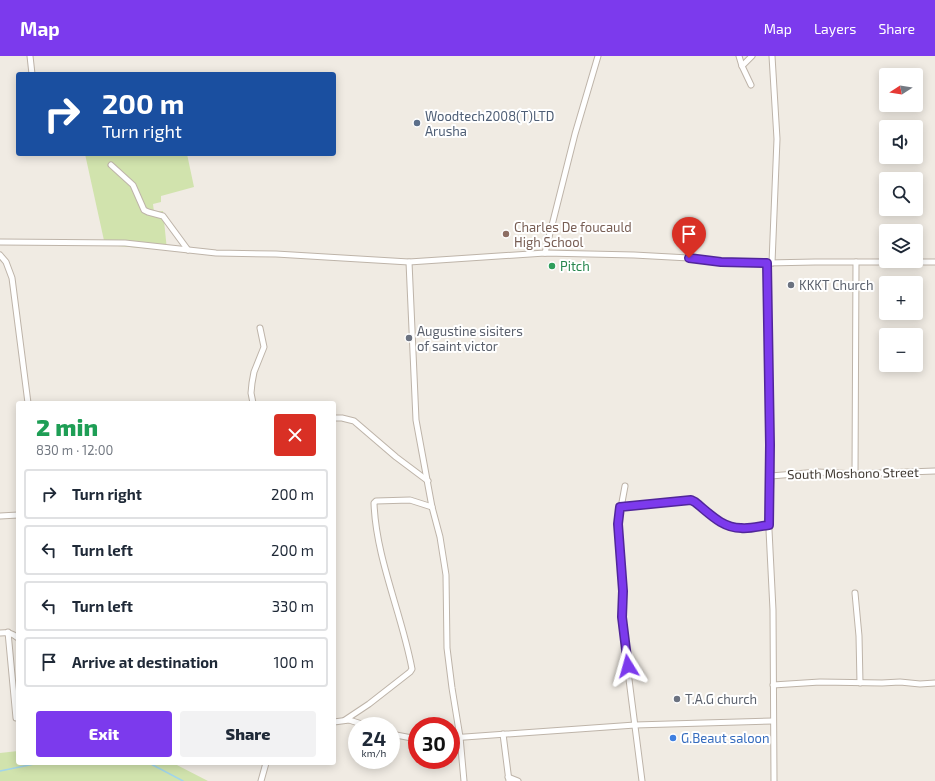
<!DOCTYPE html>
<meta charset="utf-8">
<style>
body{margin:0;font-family:"Exo 2",sans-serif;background:#f2f2f3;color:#1f2937;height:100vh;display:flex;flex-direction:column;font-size:15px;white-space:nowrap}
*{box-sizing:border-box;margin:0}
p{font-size:13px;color:#747a83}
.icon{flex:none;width:22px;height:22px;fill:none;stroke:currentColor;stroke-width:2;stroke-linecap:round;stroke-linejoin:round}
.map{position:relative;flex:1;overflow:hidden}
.side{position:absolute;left:16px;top:345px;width:320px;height:364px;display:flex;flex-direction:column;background:#fff;border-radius:4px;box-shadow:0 2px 10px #0003}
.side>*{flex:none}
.top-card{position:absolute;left:16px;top:16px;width:320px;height:84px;border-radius:4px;box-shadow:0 2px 10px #0003;background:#1a4fa0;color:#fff;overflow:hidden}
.needle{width:26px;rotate:258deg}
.buttons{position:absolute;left:879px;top:12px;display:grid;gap:8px}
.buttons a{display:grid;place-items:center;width:44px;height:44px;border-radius:4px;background:#fff;box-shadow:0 2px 10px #0003;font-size:20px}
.speed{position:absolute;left:348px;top:661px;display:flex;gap:8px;font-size:20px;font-weight:700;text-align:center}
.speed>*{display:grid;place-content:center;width:52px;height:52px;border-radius:50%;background:#fff;box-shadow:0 2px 10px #0003;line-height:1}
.speed small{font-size:10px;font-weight:400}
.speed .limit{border:6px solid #d22;background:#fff;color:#111}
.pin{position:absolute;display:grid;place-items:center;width:34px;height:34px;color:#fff;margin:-41px -17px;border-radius:50% 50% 50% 0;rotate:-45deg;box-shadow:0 0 4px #0007}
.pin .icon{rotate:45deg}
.me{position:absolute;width:44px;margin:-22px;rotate:352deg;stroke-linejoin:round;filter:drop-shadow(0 0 3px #0008)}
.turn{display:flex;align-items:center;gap:14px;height:84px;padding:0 20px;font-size:18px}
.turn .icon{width:52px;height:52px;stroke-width:2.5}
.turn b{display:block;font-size:28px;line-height:34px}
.round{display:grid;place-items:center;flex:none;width:42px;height:42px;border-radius:4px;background:#f2f2f3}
.headline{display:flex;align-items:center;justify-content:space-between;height:68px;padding:0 20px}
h1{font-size:24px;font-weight:800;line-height:30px;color:#1e9e55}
.cta{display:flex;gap:8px;margin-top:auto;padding:8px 20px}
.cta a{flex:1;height:46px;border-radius:4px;background:#7c3aed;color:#fff;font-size:16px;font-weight:800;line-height:46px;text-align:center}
.cta a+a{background:#f2f2f3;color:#1f2937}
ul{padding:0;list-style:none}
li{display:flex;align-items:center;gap:12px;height:50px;margin:0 8px 6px;padding:0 12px;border:2px solid #e0e1e3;border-radius:4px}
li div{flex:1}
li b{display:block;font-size:15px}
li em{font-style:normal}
header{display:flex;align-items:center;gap:24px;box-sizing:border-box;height:56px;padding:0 20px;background:#7c3aed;color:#fff}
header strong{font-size:19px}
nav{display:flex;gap:22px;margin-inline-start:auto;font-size:14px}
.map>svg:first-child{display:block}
.green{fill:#d1e3ad}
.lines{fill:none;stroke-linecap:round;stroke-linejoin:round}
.stream{stroke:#a1d5eb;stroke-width:1.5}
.minor-casing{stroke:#beb4a9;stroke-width:7}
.minor{stroke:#fff;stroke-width:5}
.route-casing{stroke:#51269a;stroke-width:10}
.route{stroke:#7c3aed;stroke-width:7}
.service-dot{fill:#5c6f8a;stroke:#fff;stroke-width:1.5}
.education-dot{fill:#8d6e63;stroke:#fff;stroke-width:1.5}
.leisure-dot{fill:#2e9e5b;stroke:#fff;stroke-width:1.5}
.worship-dot{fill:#6b7280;stroke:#fff;stroke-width:1.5}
.shop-dot{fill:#3f7fe0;stroke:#fff;stroke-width:1.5}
.labels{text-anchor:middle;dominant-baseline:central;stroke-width:4;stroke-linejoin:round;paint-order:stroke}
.service-label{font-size:13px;fill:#4e5e75;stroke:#fff;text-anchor:start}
.education-label{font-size:13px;fill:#785e54;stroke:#fff;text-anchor:start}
.leisure-label{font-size:13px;fill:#27864d;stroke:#fff;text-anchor:start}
.worship-label{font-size:13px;fill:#5b616d;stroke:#fff;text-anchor:start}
.street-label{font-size:13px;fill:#413a33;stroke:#fff}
.shop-label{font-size:13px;fill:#366cbe;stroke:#fff;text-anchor:start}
</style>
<header>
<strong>Map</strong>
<nav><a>Map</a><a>Layers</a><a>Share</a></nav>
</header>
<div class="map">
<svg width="935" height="725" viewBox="0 0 935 725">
<rect width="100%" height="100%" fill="#f0ebe3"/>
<g class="green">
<path d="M85 98H187L194 131 161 140V146L153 148 154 156 163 155 167 194 105 189Z"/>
<path d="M18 695V707H108L109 708 114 707H173L208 725H0V697Z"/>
</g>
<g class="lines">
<g class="stream">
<path d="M149 707 183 725"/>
<path d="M0 715 39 707"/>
</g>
<g class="minor-casing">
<g id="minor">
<path d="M30 0 32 18"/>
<path d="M739 0 742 10 751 29"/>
<path d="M742 10 752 0"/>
<path d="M111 109 133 129 144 154 148 156 163 160 188 194"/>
<path d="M0 186 125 187 216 197 276 198 409 206 545 197 634 199 689 202 721 206 767 207 815 206H935"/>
<path d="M545 197 575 78 598 0"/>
<path d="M0 199 6 206 12 222 28 347"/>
<path d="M409 206 416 364 432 451 440 481 446 519 447 592 452 632 460 681 464 725"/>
<path d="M767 207 771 420 769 474 773 554 774 725"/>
<path d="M772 207 777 83 772 0"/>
<path d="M253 347 251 337 252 327 254 316 264 291 260 272"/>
<path d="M334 362H342L354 365 396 401 428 425"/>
<path d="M855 418 856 206"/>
<path d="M771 420 818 416 855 418 935 415"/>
<path d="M625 430 618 468 623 535 621 561 642 725"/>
<path d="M621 451 691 444 695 446C709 457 722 471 741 472 750 473 760 470 769 469"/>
<path d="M0 460 18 459"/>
<path d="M855 537 859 580 860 627"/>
<path d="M8 576 16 662"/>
<path d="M0 577C8 576 12 577 18 582"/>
<path d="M773 629 820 626 882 627 900 626 920 628 935 627"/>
<path d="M345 664 369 648 410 616 412 613C402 558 376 503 374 447L376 445 410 444 432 451"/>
<path d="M334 666 349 664 368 670"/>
<path d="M391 678 417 683"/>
<path d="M503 678 509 725"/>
<path d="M451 682 635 669 773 665"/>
<path d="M508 721 518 725"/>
<path d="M261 725 266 707"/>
</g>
</g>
<use href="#minor" class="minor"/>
</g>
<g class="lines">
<g class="route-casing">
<path id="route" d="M628 610 622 561 623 535 618 468 620 451 691 444 695 446C709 457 722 472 741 472 750 473 760 470 769 469L770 389 767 207 721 206 689 202"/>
</g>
<use href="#route" class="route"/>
</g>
<circle class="service-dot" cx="417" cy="67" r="4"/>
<circle class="education-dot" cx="506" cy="178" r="4"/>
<circle class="leisure-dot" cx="552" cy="210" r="4"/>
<g class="worship-dot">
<circle cx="791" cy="229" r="4"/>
<circle cx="409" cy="282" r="4"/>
<circle cx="677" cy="643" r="4"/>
</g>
<circle class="shop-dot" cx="673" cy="682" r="4"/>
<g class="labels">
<g class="service-label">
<text x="425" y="60">Woodtech2008(T)LTD<tspan x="425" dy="15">Arusha</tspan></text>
</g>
<g class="education-label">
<text x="514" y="171">Charles De foucauld<tspan x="514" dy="15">High School</tspan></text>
</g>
<g class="leisure-label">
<text x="560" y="210">Pitch</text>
</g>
<g class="worship-label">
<text x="799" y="229">KKKT Church</text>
<text x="417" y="275">Augustine sisiters<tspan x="417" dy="15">of saint victor</tspan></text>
<text x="685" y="643">T.A.G church</text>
</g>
<g class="street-label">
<text transform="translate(853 417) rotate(-1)">South Moshono Street</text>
</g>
<g class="shop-label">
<text x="681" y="682">G.Beaut saloon</text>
</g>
</g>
</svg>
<div class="buttons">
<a><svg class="needle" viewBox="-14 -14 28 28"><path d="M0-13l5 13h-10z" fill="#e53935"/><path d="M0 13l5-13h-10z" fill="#747a83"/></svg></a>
<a><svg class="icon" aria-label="sound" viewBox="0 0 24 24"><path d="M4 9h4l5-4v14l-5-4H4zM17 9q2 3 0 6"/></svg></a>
<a><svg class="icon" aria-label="search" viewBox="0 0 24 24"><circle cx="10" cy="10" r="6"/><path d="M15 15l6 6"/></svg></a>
<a><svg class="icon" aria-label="layers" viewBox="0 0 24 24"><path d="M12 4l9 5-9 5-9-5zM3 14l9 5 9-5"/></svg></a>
<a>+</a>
<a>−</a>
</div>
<div class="speed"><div>24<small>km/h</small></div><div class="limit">30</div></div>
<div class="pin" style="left:689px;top:202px;background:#d93025"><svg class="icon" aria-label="arrive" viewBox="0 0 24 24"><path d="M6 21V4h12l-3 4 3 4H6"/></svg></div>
<svg class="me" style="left:628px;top:610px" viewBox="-20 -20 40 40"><path d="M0-17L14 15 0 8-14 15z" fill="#7c3aed" stroke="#fff" stroke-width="4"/></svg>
<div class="top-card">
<div class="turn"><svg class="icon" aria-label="right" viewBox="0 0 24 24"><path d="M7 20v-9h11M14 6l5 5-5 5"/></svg><div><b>200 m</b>Turn right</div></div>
</div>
<section class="side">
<div class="headline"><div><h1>2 min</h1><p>830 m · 12:00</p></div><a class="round" style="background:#d93025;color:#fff"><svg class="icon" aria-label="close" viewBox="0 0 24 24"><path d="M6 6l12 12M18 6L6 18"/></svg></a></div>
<ul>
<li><svg class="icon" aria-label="right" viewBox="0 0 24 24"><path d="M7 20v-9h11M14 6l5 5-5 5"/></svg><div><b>Turn right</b></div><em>200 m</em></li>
<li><svg class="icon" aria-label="left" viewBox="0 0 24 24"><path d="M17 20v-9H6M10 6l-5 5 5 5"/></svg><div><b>Turn left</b></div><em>200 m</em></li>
<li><svg class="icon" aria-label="left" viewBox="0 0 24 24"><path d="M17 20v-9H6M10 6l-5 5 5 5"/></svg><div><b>Turn left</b></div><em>330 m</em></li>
<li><svg class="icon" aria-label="arrive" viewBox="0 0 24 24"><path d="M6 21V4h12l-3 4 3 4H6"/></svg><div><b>Arrive at destination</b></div><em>100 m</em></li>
</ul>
<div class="cta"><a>Exit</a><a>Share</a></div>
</section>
</div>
